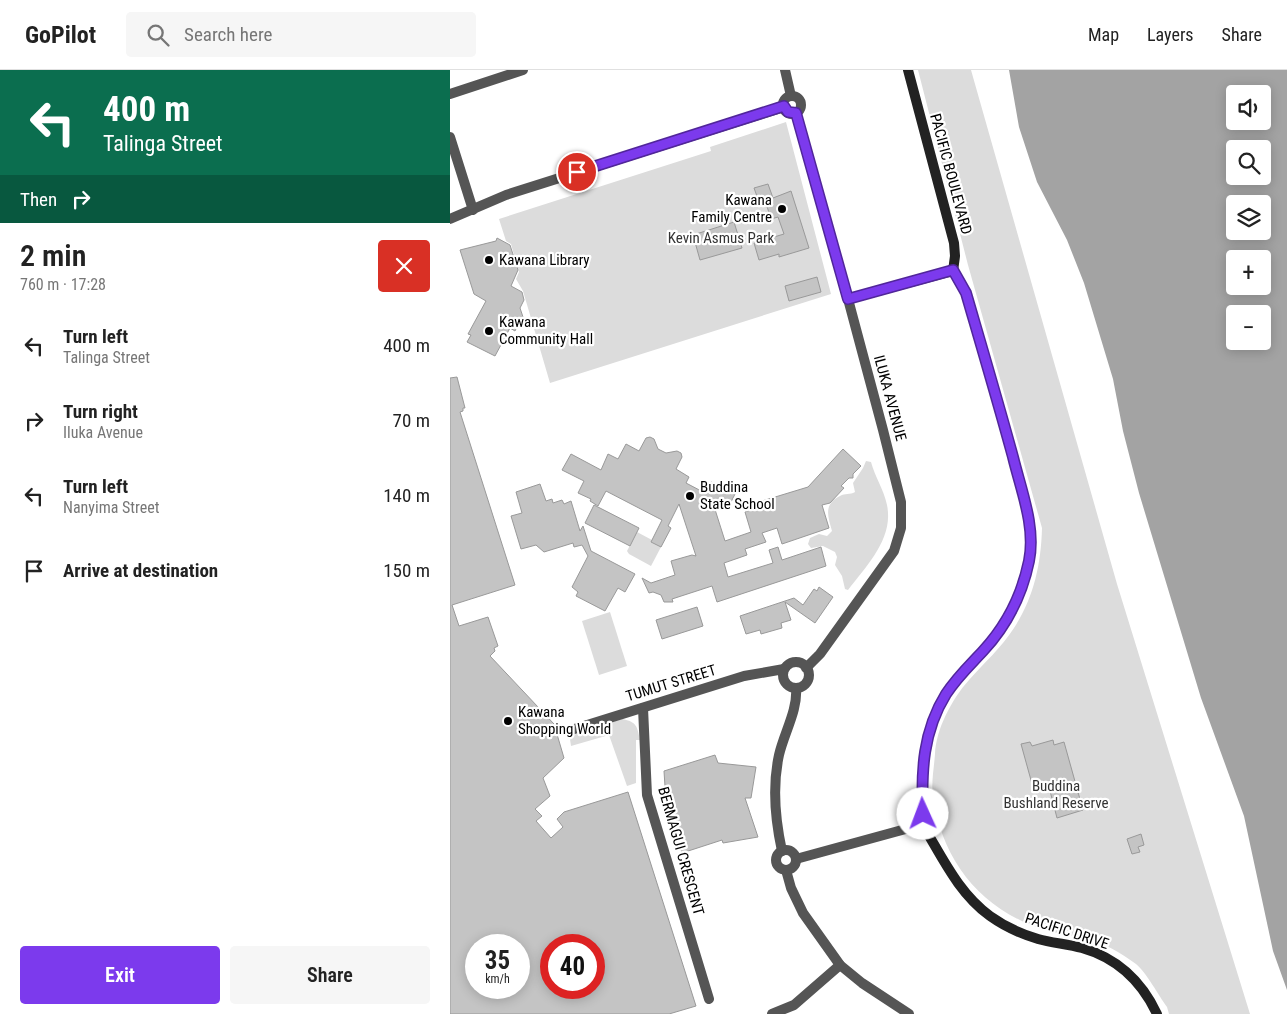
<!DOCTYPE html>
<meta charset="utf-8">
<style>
body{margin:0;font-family:"Roboto Condensed",sans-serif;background:#f6f6f6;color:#222;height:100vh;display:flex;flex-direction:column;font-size:19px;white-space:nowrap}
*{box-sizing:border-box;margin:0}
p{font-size:16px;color:#767676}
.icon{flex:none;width:28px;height:28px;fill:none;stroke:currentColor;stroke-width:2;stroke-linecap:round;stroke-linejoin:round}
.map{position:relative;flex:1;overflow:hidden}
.drawer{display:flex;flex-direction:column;background:#fff;width:450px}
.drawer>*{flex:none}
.top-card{background:#0b6e4f;color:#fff;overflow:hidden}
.controls{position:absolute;left:776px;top:15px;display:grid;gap:10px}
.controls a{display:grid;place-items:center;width:45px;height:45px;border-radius:5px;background:#fff;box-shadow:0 2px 12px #0003;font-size:25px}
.speed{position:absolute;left:15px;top:864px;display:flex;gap:10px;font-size:25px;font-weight:700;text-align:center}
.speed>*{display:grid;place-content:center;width:65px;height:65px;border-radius:50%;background:#fff;box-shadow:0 2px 12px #0003;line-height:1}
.speed small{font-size:12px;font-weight:400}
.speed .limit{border:8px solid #d22;background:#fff;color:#111}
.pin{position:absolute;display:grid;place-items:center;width:42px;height:42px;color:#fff;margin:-21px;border:2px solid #fff;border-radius:50%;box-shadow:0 1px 5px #0007}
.me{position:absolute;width:55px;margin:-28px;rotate:358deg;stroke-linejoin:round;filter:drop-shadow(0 0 4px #0008)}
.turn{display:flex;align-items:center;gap:18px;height:105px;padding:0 20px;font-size:22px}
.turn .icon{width:65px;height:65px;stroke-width:2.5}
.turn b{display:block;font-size:35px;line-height:42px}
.then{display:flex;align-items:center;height:48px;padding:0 20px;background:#0003;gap:10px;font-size:19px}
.round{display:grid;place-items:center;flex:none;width:52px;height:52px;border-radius:5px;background:#f6f6f6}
.head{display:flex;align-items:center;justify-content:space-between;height:85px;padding:0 20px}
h1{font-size:30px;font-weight:600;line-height:38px}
.button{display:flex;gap:10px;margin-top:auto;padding:10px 20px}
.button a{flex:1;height:58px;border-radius:5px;background:#7c3aed;color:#fff;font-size:20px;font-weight:600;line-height:58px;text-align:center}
.button a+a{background:#f6f6f6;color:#222}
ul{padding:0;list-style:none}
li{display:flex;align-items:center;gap:15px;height:75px;padding:0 20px}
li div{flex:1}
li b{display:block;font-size:19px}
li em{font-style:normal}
header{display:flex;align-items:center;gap:30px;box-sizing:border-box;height:70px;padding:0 25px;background:#fff;border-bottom:1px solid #e0e0e0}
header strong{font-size:24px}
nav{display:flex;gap:28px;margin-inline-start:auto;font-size:18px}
.search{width:350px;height:45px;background:#f6f6f6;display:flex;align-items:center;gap:12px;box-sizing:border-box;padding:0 18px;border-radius:5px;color:#767676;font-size:19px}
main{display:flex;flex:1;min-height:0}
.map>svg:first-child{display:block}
.green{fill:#dcdcdc}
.water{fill:#a3a3a3;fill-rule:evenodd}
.building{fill:#c4c4c4;stroke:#999;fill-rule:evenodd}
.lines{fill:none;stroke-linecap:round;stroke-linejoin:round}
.street{stroke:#555;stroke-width:10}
.secondary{stroke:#222;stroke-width:10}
.route-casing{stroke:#51269a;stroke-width:12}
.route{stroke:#7c3aed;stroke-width:9}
.poi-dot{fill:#000;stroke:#fff;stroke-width:2}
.labels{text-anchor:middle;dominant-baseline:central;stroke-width:4.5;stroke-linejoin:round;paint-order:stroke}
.street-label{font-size:15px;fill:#000;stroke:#fff}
.poi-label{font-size:15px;fill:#000;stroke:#fff;text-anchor:start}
.park-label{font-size:15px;fill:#333;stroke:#fff}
</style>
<header>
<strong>GoPilot</strong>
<div class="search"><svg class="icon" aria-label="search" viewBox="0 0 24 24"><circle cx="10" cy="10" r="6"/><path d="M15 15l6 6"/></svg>Search here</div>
<nav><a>Map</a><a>Layers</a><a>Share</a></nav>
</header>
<main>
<section class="drawer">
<div class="top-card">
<div class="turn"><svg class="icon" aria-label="left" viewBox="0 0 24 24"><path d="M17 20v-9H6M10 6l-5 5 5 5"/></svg><div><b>400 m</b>Talinga Street</div></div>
<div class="then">Then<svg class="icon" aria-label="right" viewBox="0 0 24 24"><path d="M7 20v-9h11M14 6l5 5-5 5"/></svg></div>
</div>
<div class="head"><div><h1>2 min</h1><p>760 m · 17:28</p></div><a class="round" style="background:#d93025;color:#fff"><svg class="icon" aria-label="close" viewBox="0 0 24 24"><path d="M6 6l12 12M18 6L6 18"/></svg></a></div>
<ul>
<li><svg class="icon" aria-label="left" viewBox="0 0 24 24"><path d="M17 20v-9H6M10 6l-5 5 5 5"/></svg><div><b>Turn left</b><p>Talinga Street</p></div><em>400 m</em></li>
<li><svg class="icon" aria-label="right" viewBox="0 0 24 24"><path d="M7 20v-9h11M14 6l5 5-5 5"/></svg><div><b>Turn right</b><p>Iluka Avenue</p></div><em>70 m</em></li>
<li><svg class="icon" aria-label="left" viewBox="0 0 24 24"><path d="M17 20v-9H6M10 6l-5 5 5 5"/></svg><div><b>Turn left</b><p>Nanyima Street</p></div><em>140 m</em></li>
<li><svg class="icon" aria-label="arrive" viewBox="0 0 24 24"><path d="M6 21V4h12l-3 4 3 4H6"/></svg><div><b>Arrive at destination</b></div><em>150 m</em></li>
</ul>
<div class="button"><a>Exit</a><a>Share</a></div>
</section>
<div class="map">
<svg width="837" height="944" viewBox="0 0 837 944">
<rect width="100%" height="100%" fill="#fff"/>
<g class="green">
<path d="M468 0H521L667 514 800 944H719L717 937C709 926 696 902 686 894 671 883 654 873 636 868 622 865 608 864 595 860 531 840 492 791 483 726 481 713 484 698 485 684 486 659 502 629 519 610 534 593 551 578 564 558 584 527 591 494 592 458L518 195Z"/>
<path d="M336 52 381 224 100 313 73 221 66 209 69 202 61 174 56 171 49 149 261 81 260 77Z"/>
<path d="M416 391 421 392C425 407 434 420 437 435 444 469 416 496 398 520L395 519 392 506 385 495 387 487 385 482 373 476 361 478 358 474 360 468 369 464 377 466 382 461C378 447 373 434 390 426 395 423 400 425 405 422L403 413 413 398Z"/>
<path d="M187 462 202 470 201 472 211 477 201 496 179 484 177 481Z"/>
<path d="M160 542 177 596 149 605 132 551Z"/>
<path d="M172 649C187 652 187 656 190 670H186V713L177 716 159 665 121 676 120 669 123 665Z"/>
</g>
<path class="water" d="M559 0H837V920L823 881 794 746 751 628 689 423 673 361 663 309 634 213 617 170 587 112 569 57ZM785 24H812V51H785ZM785 79H812V106H785ZM785 134H812V161H785ZM785 189H812V216H785ZM785 244H812V271H785Z"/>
<g class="building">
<path d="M318 114 323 128 341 121 359 178 329 187V184L309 190 304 173 334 164 328 147 321 149 314 127 308 129 304 118Z"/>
<path d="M284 152 292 178 250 190 243 165Z"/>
<path d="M47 168 60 175 68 200 61 216 72 222 74 230 70 238 74 250 72 256 67 257 65 261 60 258 45 286 17 272 21 265 18 264 36 231 24 224 10 180 46 171Z"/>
<path d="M367 207 371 222 339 231 335 216Z"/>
<path d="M7 307 15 338H13V341L10 342 65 515 2 535 9 556 38 547 48 576 44 578 45 581 40 586 104 654 114 688 93 708 100 726 85 739 92 746 86 751 101 768 113 757 107 749 114 742 178 722 246 936 219 944H0V308ZM26 875H69V918H26ZM101 875H144V918H101Z"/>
<path d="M200 367 204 369 208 379 216 383 227 381 231 383 232 387 226 399 239 407 236 413 255 423 261 412 285 424 278 438 262 430 275 471 301 462 295 442 314 435 312 431 358 417 393 379 411 396 403 404V408H399L391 416 394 418 380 433 372 435 379 458 332 474 327 458 312 463 316 472 295 479 297 485 274 493 278 507 323 493 319 480 328 477 332 490 371 477 376 496 267 532 262 516 222 529 223 532H214L211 525 203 522 199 523 192 508 201 513 225 505 221 491 242 485 246 486 229 434 218 456 221 458 211 477 201 472 212 450 156 421 148 436 140 431 141 429 128 423 134 411 112 400 121 384 151 400 158 384 168 389 176 374 189 381 196 368Z"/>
<path d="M90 414 96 431 102 429 103 433 112 430 114 434 121 431 130 461 133 456 141 481 185 504 175 522 168 518 155 541 126 526 128 522 122 517 138 486 132 475 124 477 123 473 94 482 86 475 71 479 61 446 72 443 66 422Z"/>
<path d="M144 435 189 458 180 476 135 453Z"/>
<path d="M369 517 383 527 365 553 335 532 341 550 331 553 332 558 311 564 310 560 296 564 290 546 344 528 353 535 364 519 367 521Z"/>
<path d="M247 537 253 556 212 569 206 550Z"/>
<path d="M603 670 604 675 614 672 633 740 607 748 599 717 584 721 571 674 580 672 582 676Z"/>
<path d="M265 685 268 693 306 697 301 728H295L308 767 273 773 272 770 232 783 216 732 214 701Z"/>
<path d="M691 764 694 775 688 777 690 782 682 784 677 769Z"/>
</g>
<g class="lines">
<g class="street">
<path d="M335 0 341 26"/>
<path d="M0 24 73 0"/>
<circle cx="342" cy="35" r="9"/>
<path d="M346 43 398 229 433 360 451 432V458L444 481 370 584 356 598"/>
<path d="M0 67 23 140"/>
<path d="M0 149 56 125 334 37"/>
<path d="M398 229 503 201"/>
<circle cx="346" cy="605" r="13"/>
<path d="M193 638 197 725 259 929"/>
<path d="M118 661 294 606 334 599"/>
<circle cx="336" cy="790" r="10"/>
<path d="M332 781C325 749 322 717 329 685 334 663 348 640 346 618"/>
<path d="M346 789 463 757"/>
<path d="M336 800 341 818 353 843 390 895 412 913 459 944"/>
<path d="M322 944 344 935 390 895"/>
</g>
<g class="secondary">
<path d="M458 0 504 173 505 186 503 201 516 223C532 279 549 335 564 391 572 422 586 458 579 491 572 525 557 555 533 581 520 595 507 607 496 624 473 661 471 701 473 744"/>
<circle cx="474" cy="754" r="10"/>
<path d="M478 764C495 793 511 825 540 846 554 856 571 864 588 869 602 873 618 874 632 878 667 888 692 912 707 944"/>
</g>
</g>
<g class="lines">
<g class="route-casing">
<path id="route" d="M127 102 334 36 338 42 346 43 398 229 503 200 516 223C532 278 548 332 563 387 571 420 586 457 579 491 572 525 557 555 533 581 520 595 507 607 496 624 473 661 471 701 473 744"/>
</g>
<use href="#route" class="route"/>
</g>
<g class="poi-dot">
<circle cx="332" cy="139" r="5"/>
<circle cx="39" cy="190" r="5"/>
<circle cx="39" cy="261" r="5"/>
<circle cx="240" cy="426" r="5"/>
<circle cx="58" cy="651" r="5"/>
</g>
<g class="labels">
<g class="street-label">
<text transform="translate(501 104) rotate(75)">PACIFIC BOULEVARD</text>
<text transform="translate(440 328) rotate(75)">ILUKA AVENUE</text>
<text transform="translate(221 613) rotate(-17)">TUMUT STREET</text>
<text transform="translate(231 781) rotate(74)">BERMAGUI CRESCENT</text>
<text transform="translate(617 861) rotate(18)">PACIFIC DRIVE</text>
</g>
<g class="poi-label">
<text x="322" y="130" text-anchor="end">Kawana<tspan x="322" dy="17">Family Centre</tspan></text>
<text x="49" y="190">Kawana Library</text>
<text x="49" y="252">Kawana<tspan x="49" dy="17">Community Hall</tspan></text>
<text x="250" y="417">Buddina<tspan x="250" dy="17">State School</tspan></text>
<text x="68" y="642">Kawana<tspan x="68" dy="17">Shopping World</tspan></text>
</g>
<g class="park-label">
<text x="271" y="168">Kevin Asmus Park</text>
<text x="606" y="716">Buddina<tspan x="606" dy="17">Bushland Reserve</tspan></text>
</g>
</g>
</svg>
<div class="controls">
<a><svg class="icon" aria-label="sound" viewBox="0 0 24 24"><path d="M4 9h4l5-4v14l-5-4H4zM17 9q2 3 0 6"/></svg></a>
<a><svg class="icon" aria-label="search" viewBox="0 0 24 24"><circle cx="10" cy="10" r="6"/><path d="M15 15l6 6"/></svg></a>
<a><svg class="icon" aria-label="layers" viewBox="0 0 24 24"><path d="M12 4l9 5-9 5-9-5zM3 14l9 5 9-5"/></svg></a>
<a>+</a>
<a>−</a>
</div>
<div class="speed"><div>35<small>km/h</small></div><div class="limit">40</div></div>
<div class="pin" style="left:127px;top:102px;background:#d93025"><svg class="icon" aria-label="arrive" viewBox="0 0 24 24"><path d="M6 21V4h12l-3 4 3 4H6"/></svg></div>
<svg class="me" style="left:473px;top:744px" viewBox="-20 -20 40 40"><circle r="19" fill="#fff"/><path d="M0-13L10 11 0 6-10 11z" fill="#7c3aed"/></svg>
</div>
</main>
